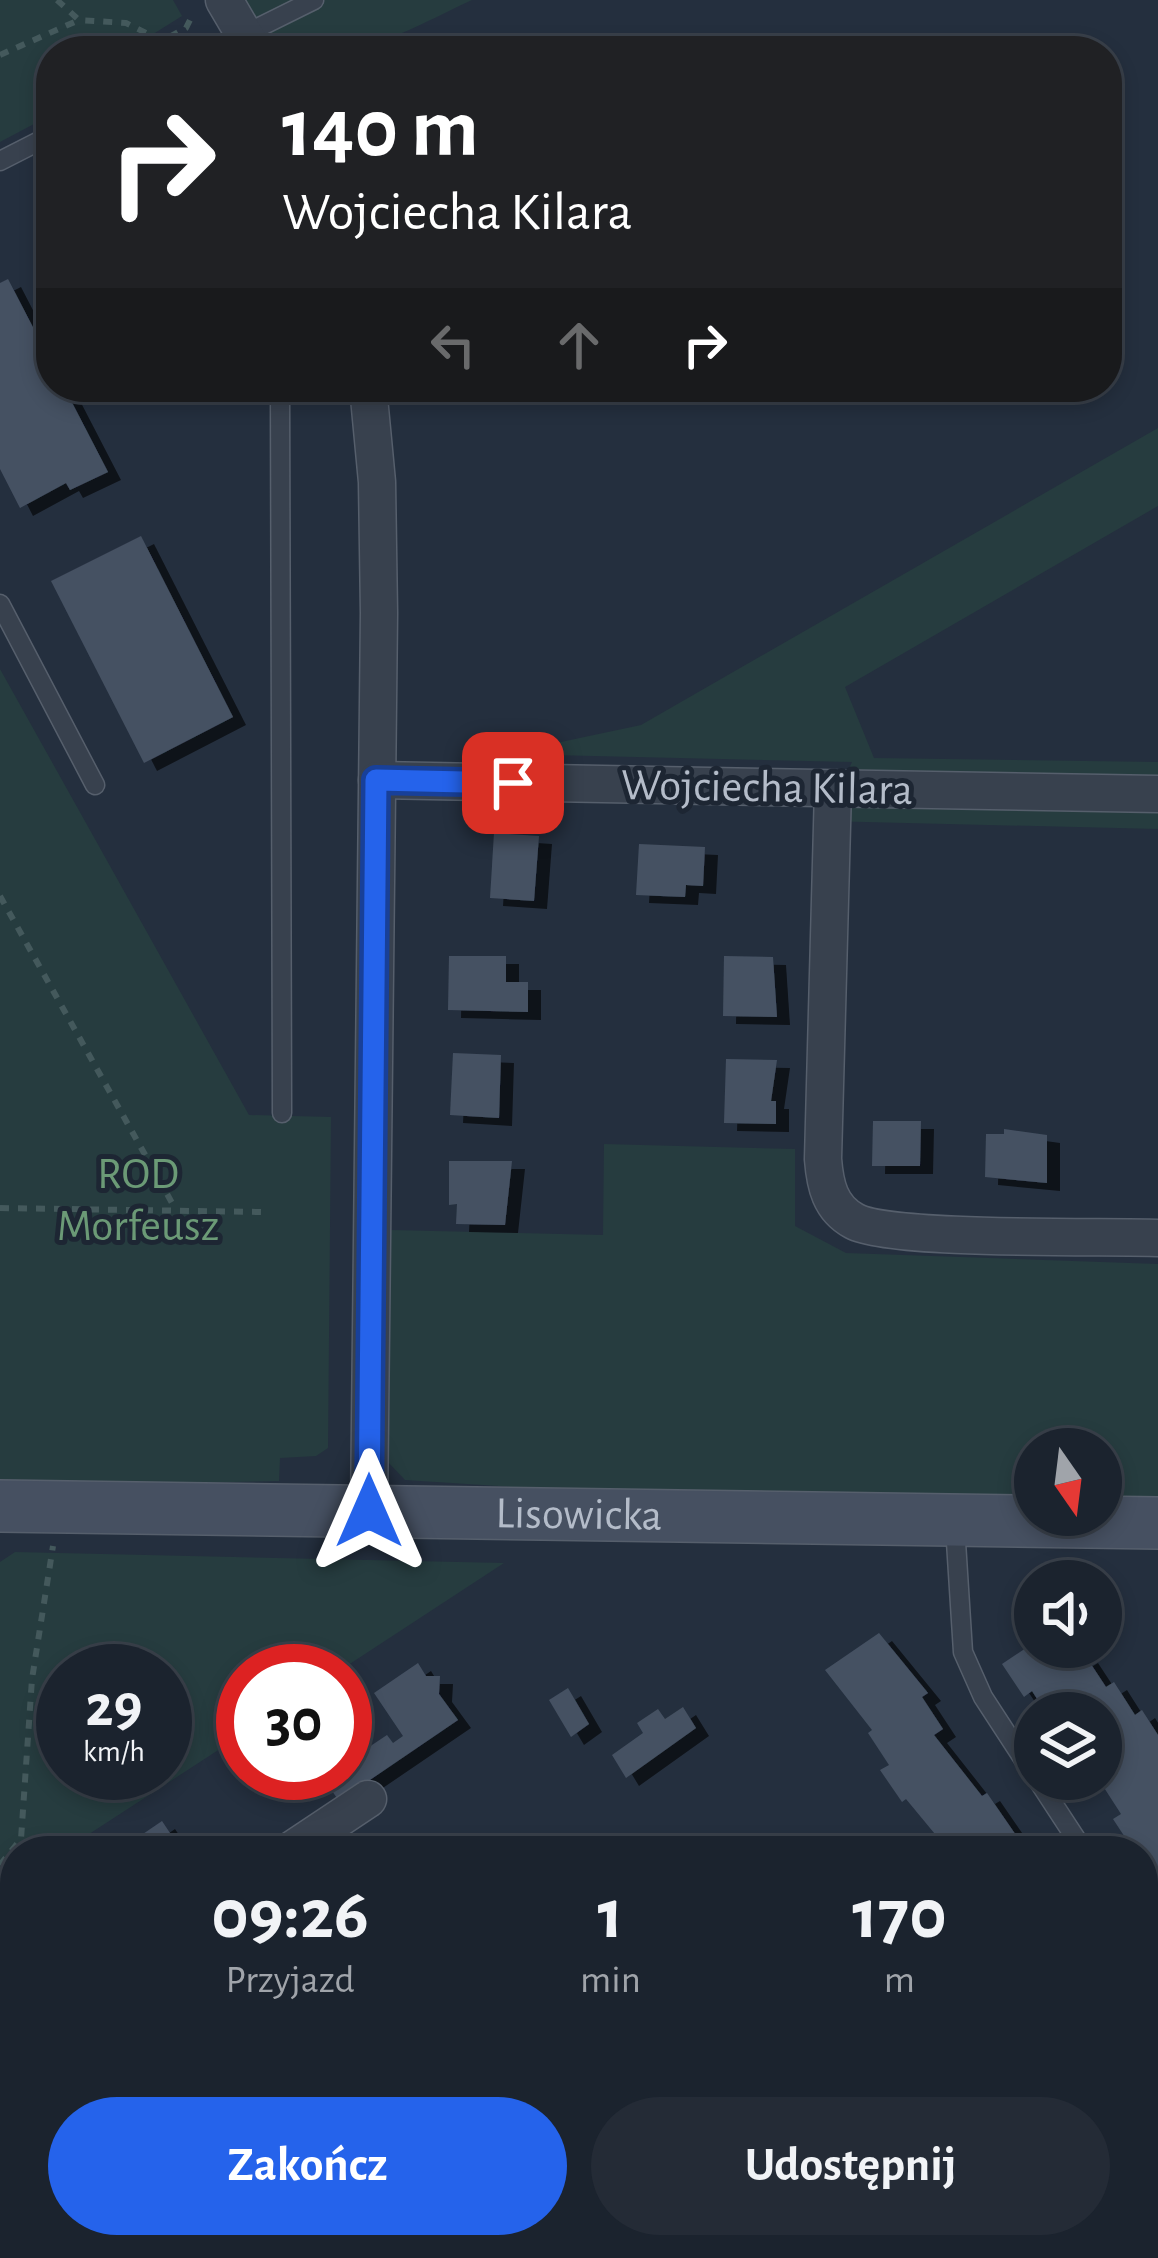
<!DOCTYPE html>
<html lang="pl">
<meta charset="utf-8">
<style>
body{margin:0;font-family:"Alegreya Sans",sans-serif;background:#242b36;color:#f1f3f6;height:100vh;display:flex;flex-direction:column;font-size:45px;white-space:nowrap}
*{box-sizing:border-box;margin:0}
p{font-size:39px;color:#a0a4aa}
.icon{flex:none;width:66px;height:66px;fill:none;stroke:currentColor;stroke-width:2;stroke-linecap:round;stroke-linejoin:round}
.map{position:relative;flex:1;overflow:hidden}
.sheet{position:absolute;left:0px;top:1836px;width:1158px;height:423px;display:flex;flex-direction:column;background:#1b232e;border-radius:48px 48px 0 0;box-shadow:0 6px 18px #0003,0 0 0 3px #39404a}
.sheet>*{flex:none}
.hud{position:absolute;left:36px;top:36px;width:1086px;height:366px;border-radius:48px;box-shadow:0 6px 18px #0003,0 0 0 3px #39404a;background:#202124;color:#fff;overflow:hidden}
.needle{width:78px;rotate:166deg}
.controls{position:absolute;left:1014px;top:1428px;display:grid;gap:24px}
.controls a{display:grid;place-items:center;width:108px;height:108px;border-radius:50%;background:#1b232e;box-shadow:0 6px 18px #0003,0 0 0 3px #39404a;font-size:60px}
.speed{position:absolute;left:36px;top:1644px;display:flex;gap:24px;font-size:60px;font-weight:700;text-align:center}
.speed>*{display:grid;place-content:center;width:156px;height:156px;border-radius:50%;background:#1b232e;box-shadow:0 6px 18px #0003,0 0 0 3px #39404a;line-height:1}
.speed small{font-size:30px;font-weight:400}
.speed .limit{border:18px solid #d22;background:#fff;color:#111}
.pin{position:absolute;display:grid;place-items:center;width:102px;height:102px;color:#fff;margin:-51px;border-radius:24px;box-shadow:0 6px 18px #0006}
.me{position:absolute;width:132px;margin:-66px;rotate:0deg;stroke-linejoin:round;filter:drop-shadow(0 0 9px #0008)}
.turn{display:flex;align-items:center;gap:42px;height:252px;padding:0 48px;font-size:54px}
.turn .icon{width:156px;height:156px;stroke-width:2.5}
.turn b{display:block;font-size:84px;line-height:102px}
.lanes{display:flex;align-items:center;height:114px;padding:0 48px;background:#0003;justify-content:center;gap:60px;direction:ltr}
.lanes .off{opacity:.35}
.eta{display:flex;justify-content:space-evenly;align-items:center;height:204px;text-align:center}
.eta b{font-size:72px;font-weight:700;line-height:84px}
.button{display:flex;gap:24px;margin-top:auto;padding:24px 48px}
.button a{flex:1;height:138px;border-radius:72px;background:#2563eb;color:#fff;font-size:48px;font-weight:700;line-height:138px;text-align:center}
.button a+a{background:#242b36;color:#f1f3f6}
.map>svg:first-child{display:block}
.green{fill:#263c3f;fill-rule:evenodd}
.building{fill:#455162;filter:url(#shadow)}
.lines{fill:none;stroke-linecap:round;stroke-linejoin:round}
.service-casing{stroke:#565f6c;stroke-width:21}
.minor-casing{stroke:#565f6c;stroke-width:39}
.secondary-casing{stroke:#565f6c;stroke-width:54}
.path{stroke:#44595c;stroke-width:6;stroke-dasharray:9 9;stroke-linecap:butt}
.service{stroke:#38414e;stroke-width:18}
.minor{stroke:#38414e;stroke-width:36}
.secondary{stroke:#465061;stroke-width:51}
.route-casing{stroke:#184099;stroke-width:30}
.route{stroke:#2563eb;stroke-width:21}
.labels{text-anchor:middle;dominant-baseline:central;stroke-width:10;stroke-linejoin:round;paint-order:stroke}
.street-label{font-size:45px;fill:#b4bcc9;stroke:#1d2633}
.park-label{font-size:45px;fill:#6b9a76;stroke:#1d2633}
</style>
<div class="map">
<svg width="1158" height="2258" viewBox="0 0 1158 2258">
<defs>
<filter id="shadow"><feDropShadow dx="13" dy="8" stdDeviation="0" flood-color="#0009"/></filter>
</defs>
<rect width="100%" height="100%" fill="#242f3e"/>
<g class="green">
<path d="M0 0H173L182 16 142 41 147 51H51V115L0 142Z"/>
<path d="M244 0H472C396 35 299 99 244 0Z"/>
<path d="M1158 428V506L845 687 874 758 1158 762V829L824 821 852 762 505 754 641 725Z"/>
<path d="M0 669 249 1115 331 1117 328 1448 316 1456 280 1458 279 1481 0 1487Z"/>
<path d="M604 1144 795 1149V1226L846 1253 1158 1264V1499H1101V1449H1035V1498L635 1495 405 1480 386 1460 391 1230 603 1235Z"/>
<path d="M15 1552 504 1563 339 1671H243V1734L63 1851H15V1882L0 1892V1562ZM165 1671V1773H63V1671Z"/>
</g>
<g class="building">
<path d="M8 279 51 362V387H64L108 472 70 490 66 483 20 508 0 469V283Z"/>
<path d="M141 536 233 717 144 763 51 581Z"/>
<path d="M494 833 539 836 534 901 490 898Z"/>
<path d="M639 844 705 847 703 886 686 885 685 897 636 895Z"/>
<path d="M449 956H506V982H528V1012L448 1010Z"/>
<path d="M724 956 773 957 777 1017 723 1016Z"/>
<path d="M453 1053 501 1055 499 1118 450 1115Z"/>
<path d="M726 1059 777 1060 771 1101H776V1124L724 1123Z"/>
<path d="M873 1121H921L920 1166H872Z"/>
<path d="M1004 1129 1047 1135V1183L985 1177 986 1134H1004Z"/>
<path d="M449 1161H512L505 1225 456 1224 457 1204 449 1205Z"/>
<path d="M879 1633 928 1693 922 1697 943 1729 934 1735 982 1796 987 1793 1027 1851H949L906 1799 902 1802 880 1770 889 1765 868 1733 872 1730 825 1670Z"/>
<path d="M1035 1642V1647H1068L1077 1660 1085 1655 1106 1687 1114 1682 1135 1715 1142 1710 1158 1735V1872L1142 1847 1134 1851 1113 1819 1121 1814 1101 1783 1109 1777 1101 1765V1713H1046L1032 1691 1024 1697 1002 1664Z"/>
<path d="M418 1663 426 1676H440L439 1694 458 1720 339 1801 330 1788 342 1780 337 1773H345V1763L387 1735 393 1743 403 1736 374 1693Z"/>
<path d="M568 1688 589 1724 571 1737 549 1700Z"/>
<path d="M683 1707 696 1728 626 1778 612 1755 643 1733 637 1723 658 1709 665 1719Z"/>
<path d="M162 1821 182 1851H118Z"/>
<path d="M15 1931V2004L0 2014V1941Z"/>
<path d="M1143 2013 1158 2036V2050L1143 2060Z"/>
<path d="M15 2212V2244L90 2248 75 2258H4L0 2228Z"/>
<path d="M691 2244H758L767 2258H670Z"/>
</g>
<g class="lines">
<g class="service-casing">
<g id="service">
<path d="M211 51 314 0"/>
<path d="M0 161 51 135"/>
<path d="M280 387 282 1113"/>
<path d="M0 604 95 785"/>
<path d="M955 1526 963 1652 983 1697 1035 1777"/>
<path d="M1037 1779 1084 1851"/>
<path d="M1143 1942 1158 1965"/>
<path d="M570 2244 580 2258"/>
</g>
</g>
<g class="minor-casing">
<g id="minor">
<path d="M224 0 254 51"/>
<path d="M368 387 377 482 379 613 369 1511"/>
<path d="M377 780 1158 794"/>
<path d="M833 789 823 1159C825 1185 830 1208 854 1221 890 1241 1103 1236 1158 1238"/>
<path d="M290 1851 368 1799"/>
<path d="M0 2046 15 2036"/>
<path d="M1143 2134 1158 2124"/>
<path d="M962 2258 982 2244"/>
</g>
</g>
<g class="secondary-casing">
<g id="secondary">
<path id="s1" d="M0 1506 1158 1523"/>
</g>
</g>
<g class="path">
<path d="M57 0 79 20 126 23 162 41 186 28 193 14"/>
<path d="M0 55 79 20"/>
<path d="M0 896 176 1210"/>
<path d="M0 1208 261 1212"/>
<path d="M0 1865 21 1839 32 1679 53 1546"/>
</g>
<use href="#service" class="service"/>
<use href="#minor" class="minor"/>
<use href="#secondary" class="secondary"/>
</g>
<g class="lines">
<g class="route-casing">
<path id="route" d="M369 1511 376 780 513 783"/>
</g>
<use href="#route" class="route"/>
</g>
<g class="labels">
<g class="street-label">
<text transform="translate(767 788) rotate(1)">Wojciecha Kilara</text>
<text stroke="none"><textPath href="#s1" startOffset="579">Lisowicka</textPath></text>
</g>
<g class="park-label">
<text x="138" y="1174">ROD<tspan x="138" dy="52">Morfeusz</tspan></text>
</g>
</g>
</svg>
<div class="controls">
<a><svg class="needle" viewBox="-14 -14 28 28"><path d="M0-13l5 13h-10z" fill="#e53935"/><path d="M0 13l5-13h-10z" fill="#a0a4aa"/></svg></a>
<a><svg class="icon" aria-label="sound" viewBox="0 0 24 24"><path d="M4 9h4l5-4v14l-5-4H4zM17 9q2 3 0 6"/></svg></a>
<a><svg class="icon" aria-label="layers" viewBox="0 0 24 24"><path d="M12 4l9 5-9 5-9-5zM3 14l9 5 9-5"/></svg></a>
</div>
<div class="speed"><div>29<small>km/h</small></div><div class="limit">30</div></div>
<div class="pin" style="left:513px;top:783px;background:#d93025"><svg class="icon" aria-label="arrive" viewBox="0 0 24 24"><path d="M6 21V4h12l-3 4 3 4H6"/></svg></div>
<svg class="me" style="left:369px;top:1511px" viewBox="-20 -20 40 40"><path d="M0-17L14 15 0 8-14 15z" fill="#2563eb" stroke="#fff" stroke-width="4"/></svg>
<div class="hud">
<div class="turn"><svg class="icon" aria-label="right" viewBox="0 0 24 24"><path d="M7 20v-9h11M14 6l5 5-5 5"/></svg><div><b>140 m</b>Wojciecha Kilara</div></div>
<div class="lanes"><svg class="icon off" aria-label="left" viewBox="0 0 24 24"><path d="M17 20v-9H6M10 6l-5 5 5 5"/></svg><svg class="icon off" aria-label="ahead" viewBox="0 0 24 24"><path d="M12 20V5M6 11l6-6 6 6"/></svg><svg class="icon" aria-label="right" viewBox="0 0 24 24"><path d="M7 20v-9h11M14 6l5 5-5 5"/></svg></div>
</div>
<section class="sheet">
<div class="eta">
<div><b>09:26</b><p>Przyjazd</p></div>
<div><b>1</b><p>min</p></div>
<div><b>170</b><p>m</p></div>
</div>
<div class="button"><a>Zakończ</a><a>Udostępnij</a></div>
</section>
</div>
